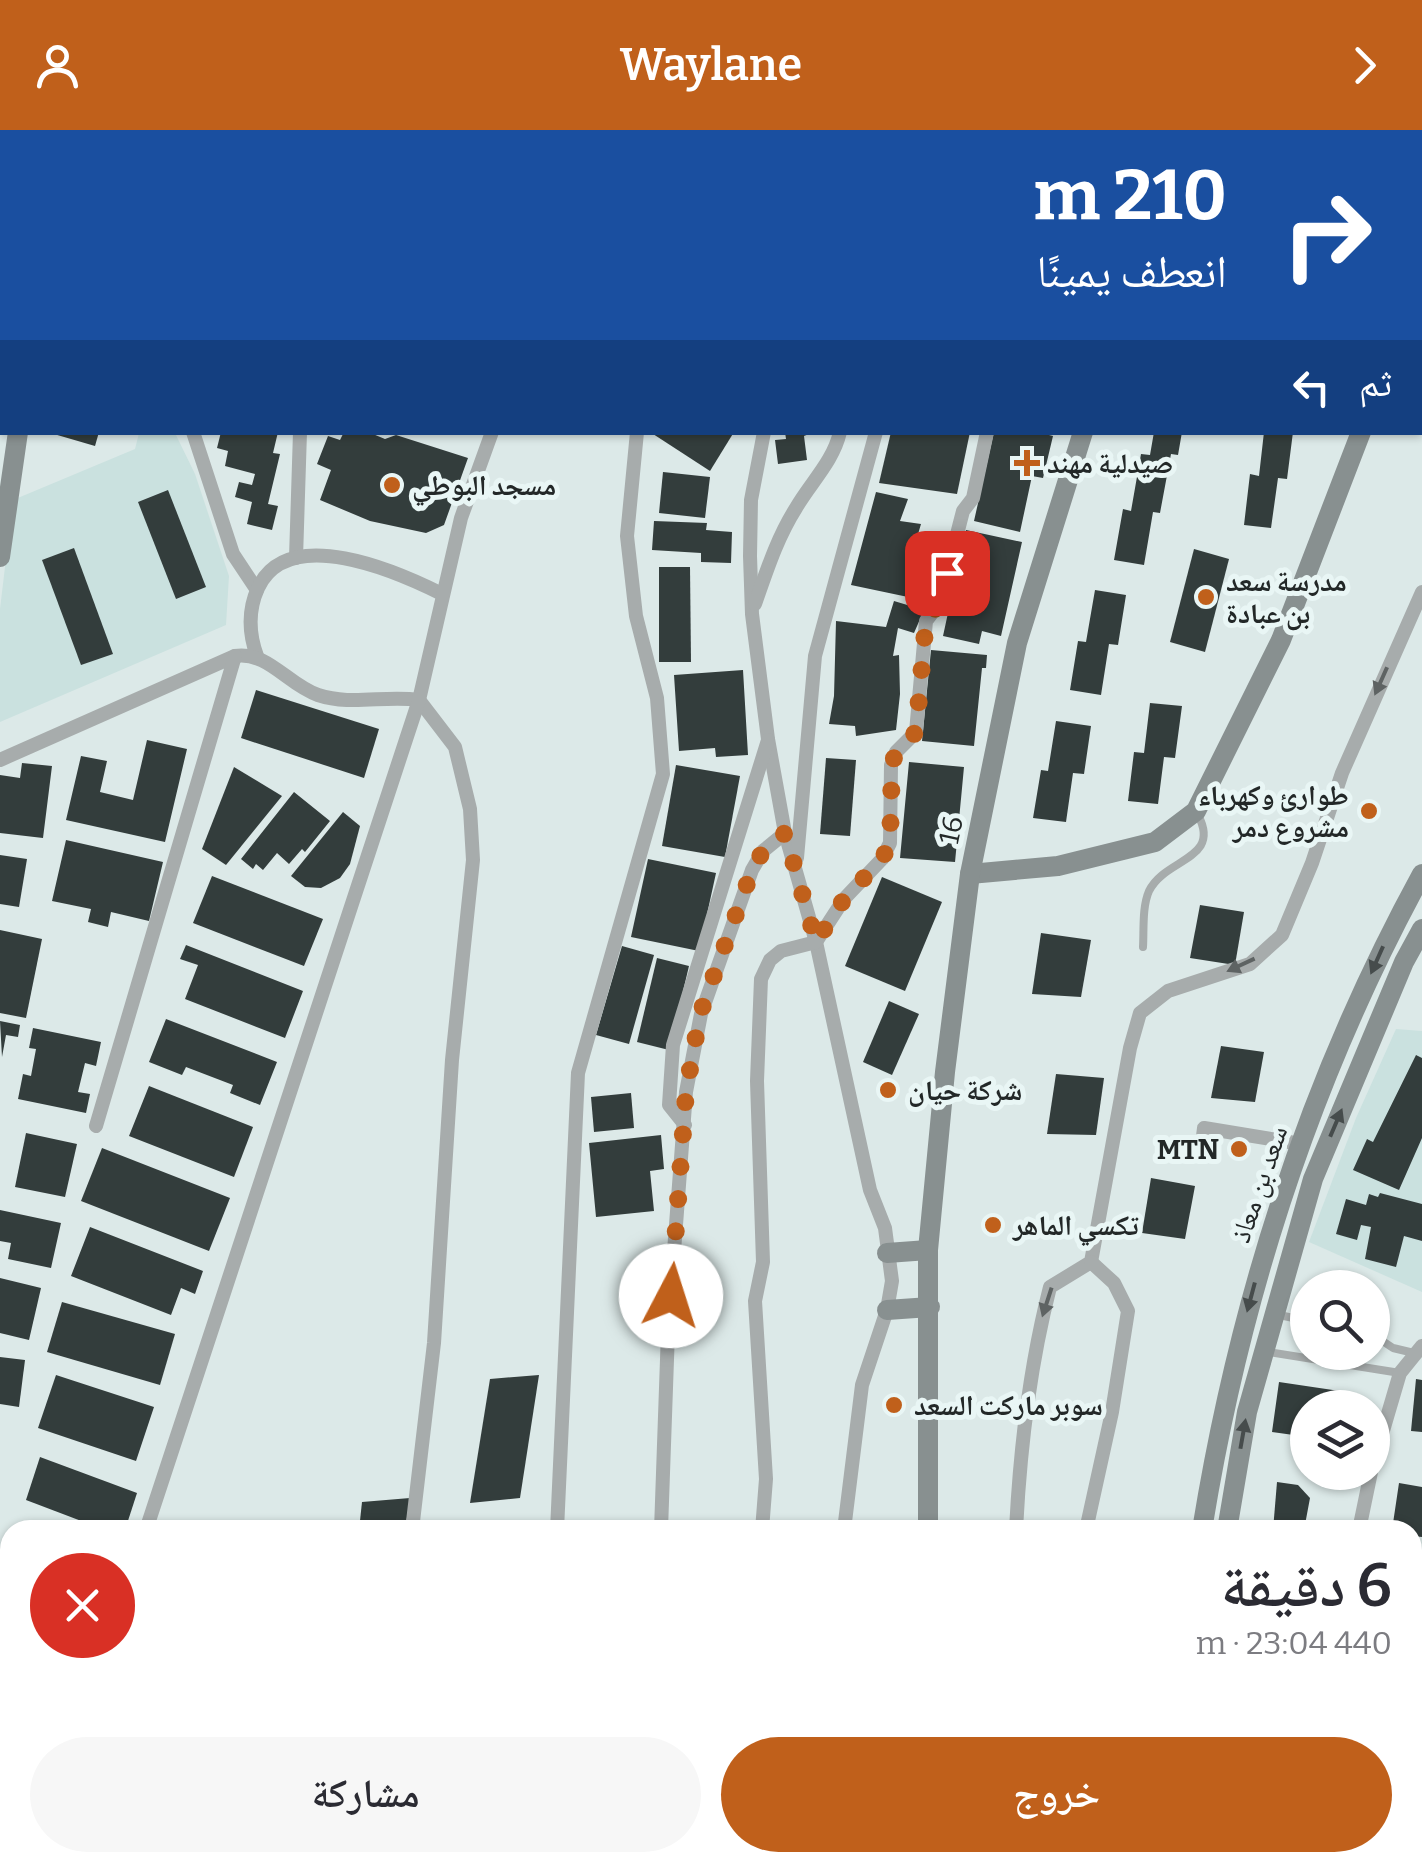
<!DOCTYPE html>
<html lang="ar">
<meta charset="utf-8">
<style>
body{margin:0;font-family:Bitter,"Noto Naskh Arabic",serif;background:#f7f7f7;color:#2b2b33;direction:rtl;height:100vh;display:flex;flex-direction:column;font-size:38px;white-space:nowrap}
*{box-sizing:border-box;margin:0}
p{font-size:32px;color:#7c7c81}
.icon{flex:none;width:55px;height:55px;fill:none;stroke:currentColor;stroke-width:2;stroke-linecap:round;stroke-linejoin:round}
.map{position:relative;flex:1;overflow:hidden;direction:ltr}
.panel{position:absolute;left:0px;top:1390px;width:1422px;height:352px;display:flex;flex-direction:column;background:#fff;border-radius:30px 30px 0 0;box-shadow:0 2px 8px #0004;direction:rtl}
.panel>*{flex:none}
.banner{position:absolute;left:0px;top:0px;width:1422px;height:305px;box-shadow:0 2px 8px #0004;direction:rtl;background:#1a4fa0;color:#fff;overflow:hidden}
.controls{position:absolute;left:1290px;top:1140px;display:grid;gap:20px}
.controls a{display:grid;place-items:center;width:100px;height:100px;border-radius:50%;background:#fff;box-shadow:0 2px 8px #0004;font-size:50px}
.pin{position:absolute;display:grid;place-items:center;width:85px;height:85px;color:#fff;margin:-42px;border-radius:20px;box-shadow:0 5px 15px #0006}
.me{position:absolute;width:110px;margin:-55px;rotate:5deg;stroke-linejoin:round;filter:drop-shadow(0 0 8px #0008)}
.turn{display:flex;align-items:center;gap:35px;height:210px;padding:0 30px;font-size:45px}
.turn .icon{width:130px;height:130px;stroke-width:2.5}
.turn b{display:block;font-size:70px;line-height:85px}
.then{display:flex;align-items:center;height:95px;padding:0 30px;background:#0003;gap:20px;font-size:38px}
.round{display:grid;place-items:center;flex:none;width:105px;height:105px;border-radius:52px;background:#f7f7f7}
.headline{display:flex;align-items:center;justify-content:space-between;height:170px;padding:0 30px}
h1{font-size:60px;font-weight:600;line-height:75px}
.cta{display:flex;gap:20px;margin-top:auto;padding:20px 30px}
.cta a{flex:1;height:115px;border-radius:60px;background:#c0601b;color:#fff;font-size:40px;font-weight:600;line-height:115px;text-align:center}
.cta a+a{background:#f7f7f7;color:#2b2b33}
header{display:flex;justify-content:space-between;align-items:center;height:130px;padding:0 30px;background:#c0601b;color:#fff;font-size:45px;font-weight:600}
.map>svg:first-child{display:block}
.built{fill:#cae1df}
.building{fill:#333d3c}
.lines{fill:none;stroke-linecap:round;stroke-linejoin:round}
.path{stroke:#a1abab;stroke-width:2.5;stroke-dasharray:5 5;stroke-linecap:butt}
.lane{stroke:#a7acac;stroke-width:8}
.street{stroke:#a7acac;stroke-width:14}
.secondary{stroke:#889090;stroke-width:20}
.oneway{fill:#5e6363}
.oneway2{fill:#464c4c}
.route{stroke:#c0601b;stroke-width:18;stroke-dasharray:0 32.4}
.poi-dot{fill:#c0601b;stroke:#e9f6f5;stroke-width:4}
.labels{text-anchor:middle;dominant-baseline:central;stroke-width:10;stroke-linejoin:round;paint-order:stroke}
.poi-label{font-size:28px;font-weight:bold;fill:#232828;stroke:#e9f6f5;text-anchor:start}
.street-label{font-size:28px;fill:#232828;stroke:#e9f6f5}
</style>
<header><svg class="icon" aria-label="forward" viewBox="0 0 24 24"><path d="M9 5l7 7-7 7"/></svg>Waylane<svg class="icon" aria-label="person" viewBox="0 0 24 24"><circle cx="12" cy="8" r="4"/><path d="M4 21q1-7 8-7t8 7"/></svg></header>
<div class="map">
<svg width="1422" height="1742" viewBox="0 0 1422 1742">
<rect width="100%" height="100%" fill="#dce9e8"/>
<g class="built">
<path d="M139 303H175L195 344 229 446 226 495 0 592V479L13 370 135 319Z"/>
<path d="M1396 899 1422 901V1162L1309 1112 1356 988Z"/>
</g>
<g class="building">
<path d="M47 302H99L95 316Z"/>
<path d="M221 302H278L273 323 280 324 268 374 278 376 272 400 247 394 252 372 235 367 239 352 252 355 255 344 225 336 228 321 217 318Z"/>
<path d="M344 302H368L385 309 396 305 468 328 444 395 426 403 370 391 320 370 331 340 317 334 328 306 340 310Z"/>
<path d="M650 302H734L710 341Z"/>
<path d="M785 302H814L804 306 807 330 778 334 775 310 786 309Z"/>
<path d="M891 302H970L957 364 879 353Z"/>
<path d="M994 302H1037L1053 306 1043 348 1032 346 1020 402 974 391Z"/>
<path d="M1154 302H1182L1178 325 1171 324 1160 383 1153 382 1144 435 1114 430 1123 379 1131 381 1141 324 1150 325Z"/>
<path d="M1264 302H1293L1287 349 1278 348 1271 398 1244 395 1250 344 1259 346Z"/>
<path d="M663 342 710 347 705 388 659 383Z"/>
<path d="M168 360 206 457 176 469 138 372Z"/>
<path d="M876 362 908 369 900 391 921 394 911 428 936 432 927 471 851 455Z"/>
<path d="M654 391 707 393 706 400 732 402 731 433 701 432V423L652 420Z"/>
<path d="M966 400 1022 412 1001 506 982 501 979 514 943 506Z"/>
<path d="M74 418 113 524 81 535 42 430Z"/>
<path d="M1194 419 1229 429 1205 522 1170 512Z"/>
<path d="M659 437H690L691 532H659Z"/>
<path d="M1095 460 1126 465 1118 515 1109 514 1101 565 1070 560 1078 511 1086 512Z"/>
<path d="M894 471 924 480 914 503 898 498 893 526 899 525 900 564 896 600 856 606 855 596 829 594 834 566 836 491 886 497Z"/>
<path d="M931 520 987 525 986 538H982L974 616 922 611Z"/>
<path d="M743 540 748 625 716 627 715 618 679 621 674 545Z"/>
<path d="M256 560 379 599 364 648 241 608Z"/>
<path d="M1150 573 1182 576 1175 628 1164 627 1158 674 1128 671 1134 622 1144 623Z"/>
<path d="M1056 591 1091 596 1084 644 1073 643 1066 692 1033 688 1041 640 1048 641Z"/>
<path d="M147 610 187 619 165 712 66 690 81 626 107 631 100 662 133 670Z"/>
<path d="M826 628 856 630 850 706 820 704Z"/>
<path d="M909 632 964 637 955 732 900 728Z"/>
<path d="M22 633 52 636 43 708 0 703V645L20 648Z"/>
<path d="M676 635 740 646 725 727 662 716Z"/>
<path d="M234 637 282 666 226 735 202 719Z"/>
<path d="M294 662 330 691 305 722 302 719 289 734 277 723 263 740 256 734 253 739 241 729Z"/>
<path d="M343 682 360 696 350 734 340 748 321 758 305 757 291 746Z"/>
<path d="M66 710 163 732 149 791 111 782 108 797 88 792 91 779 52 771Z"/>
<path d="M0 725 27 729 19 777 0 774Z"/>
<path d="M648 729 716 743 699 821 631 807Z"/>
<path d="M212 746 323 789 304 836 193 793Z"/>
<path d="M882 747 942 772 905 861 845 836Z"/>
<path d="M1200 775 1244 782 1235 835 1190 828Z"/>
<path d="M0 800 42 809 26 888 0 883Z"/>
<path d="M1041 803 1091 810 1081 867 1032 864Z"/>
<path d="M186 815 303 861 285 908 185 869 198 835 180 829Z"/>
<path d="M622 816 654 825 629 914 596 905Z"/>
<path d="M657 828 689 836 669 920 637 912Z"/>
<path d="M889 871 919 884 892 945 863 932Z"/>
<path d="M166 889 277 932 260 975 230 963 233 955 186 937 182 945 149 932Z"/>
<path d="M0 891 20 895 18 907 6 905 2 927Z"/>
<path d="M33 898 101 912 96 936 85 933 78 962 90 964 86 983 18 969 23 944 31 946 36 919 29 918Z"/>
<path d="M1221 916 1264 922 1255 972 1211 968Z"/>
<path d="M1416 925 1422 928V1008L1399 1060 1353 1040 1367 1009 1373 1012Z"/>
<path d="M1056 944 1104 948 1096 1005 1047 1004Z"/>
<path d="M149 956 253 997 234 1047 129 1006Z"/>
<path d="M631 963 634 998 594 1002 591 967Z"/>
<path d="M26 1003 77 1014 65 1067 15 1057Z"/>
<path d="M661 1005 664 1039 650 1041 654 1081 596 1087 589 1013Z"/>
<path d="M102 1018 230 1068 209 1121 81 1071Z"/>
<path d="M1151 1048 1195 1056 1185 1109 1142 1103Z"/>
<path d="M1380 1063 1422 1074V1111L1404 1106 1396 1137 1365 1129 1371 1097 1361 1095 1357 1110 1336 1104 1346 1069 1366 1075 1369 1064 1378 1067Z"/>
<path d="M0 1080 61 1093 51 1138 8 1129 11 1113 0 1111Z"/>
<path d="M90 1097 203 1141 195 1164 181 1158 171 1185 71 1146Z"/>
<path d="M0 1148 41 1158 29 1210 0 1203Z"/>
<path d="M62 1172 175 1204 160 1255 47 1222Z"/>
<path d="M0 1227 25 1230 19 1277 0 1274Z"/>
<path d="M56 1245 154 1277 136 1331 38 1298Z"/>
<path d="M539 1245 520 1368 470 1373 490 1249Z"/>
<path d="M1416 1249 1422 1250V1302L1411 1301Z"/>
<path d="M1279 1252 1353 1263 1351 1278H1308V1307L1272 1302Z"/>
<path d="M40 1327 137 1363 125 1400H105L26 1370Z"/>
<path d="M1277 1352 1298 1355 1310 1368 1304 1400H1273Z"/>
<path d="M1399 1353 1422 1357V1407L1412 1406V1400H1392Z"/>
<path d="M410 1368 405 1400H359L362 1372Z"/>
<path d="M4 1482 10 1484V1537L0 1534V1494Z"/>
<path d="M0 1565 10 1568V1607L0 1604Z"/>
<path d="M1412 1584 1422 1586 1418 1634 1412 1633Z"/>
<path d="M0 1636 10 1639V1684L0 1681Z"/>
<path d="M391 1732H445L443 1742H390Z"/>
<path d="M1040 1732H1110L1109 1742H1039Z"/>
<path d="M1220 1732H1251L1250 1742H1219Z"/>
<path d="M1341 1732H1375L1374 1742H1340Z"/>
</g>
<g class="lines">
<path class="path" d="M1016 1742 1018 1732"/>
<g class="lane">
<path d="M1143 817C1144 800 1142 777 1149 761 1165 728 1222 730 1198 685"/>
<path d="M1279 1185 1308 1191"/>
<path d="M1372 1204 1393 1218 1414 1223"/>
<path d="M1268 1222 1400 1243"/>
<path d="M1412 1687H1422"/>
</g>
<g class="street">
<path d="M600 0 601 2"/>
<path d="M633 0V2"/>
<path d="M1149 0 1154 2"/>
<path d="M195 2V0"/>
<path d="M322 2 323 0"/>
<path d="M500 2V0"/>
<path d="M758 2V0"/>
<path d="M832 2 833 0"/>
<path d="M902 2 903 0"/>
<path d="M193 302 233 424 257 460"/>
<path d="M764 302 751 370 750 426 752 484 768 609 785 703 816 812 870 1060 885 1098 892 1151 887 1180 862 1255 844 1400"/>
<path d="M296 428 300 302"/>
<path d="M755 474C767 440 777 408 796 378 811 352 833 332 840 302"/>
<path d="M257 526C249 504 248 480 258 458 288 393 398 442 442 464"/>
<path d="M0 630 235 526C268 521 288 555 318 565 351 576 385 565 419 570L455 617 470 679 473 730 452 930 434 1213 412 1400"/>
<path d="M797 728 815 526 876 302"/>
<path d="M685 995 669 975 673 915 768 610"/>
<path d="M96 996 235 526"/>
<path d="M1201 1022 1204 998 1301 1014"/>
<path d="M1372 1338 1400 1243 1422 1216"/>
<path d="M146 1400 419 570 461 388 492 302"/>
<path d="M557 1400 578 943 663 644 657 568 636 486 627 406 637 302"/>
<path d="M661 1400 668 1201 686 962 701 884 752 740 763 721 785 703"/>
<path d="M762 1400 766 1349 755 1171 763 1132 757 951 761 849 770 830 781 821 816 812 844 769 882 729 890 713 891 635 896 622 916 602 926 491 939 474 963 381 973 368 987 302"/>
<path d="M1016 1400C1020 1319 1030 1235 1050 1157L1091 1132 1130 918 1140 883 1168 861 1250 834 1282 805 1312 733 1342 643 1422 462"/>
<path d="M1086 1400 1112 1282 1128 1181 1114 1153 1091 1132"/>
<path d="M1359 1400 1371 1342"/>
<path d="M33 1742 36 1732"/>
<path d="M287 1742 293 1732"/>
<path d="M499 1742 503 1732"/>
<path d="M608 1742 611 1732"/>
<path d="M797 1742 800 1732"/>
<path d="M1302 1742 1303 1732"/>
</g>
<g class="secondary">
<path d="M42 2V0"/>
<path d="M61 2 62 0"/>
<path d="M1207 2 1208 0"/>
<path d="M1420 216 1422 214"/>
<path d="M0 288 2 271"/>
<path d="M0 427 18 302"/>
<path d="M970 744 1058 736 1155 712 1196 681 1281 510 1361 302"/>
<path d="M887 1123 928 1120"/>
<path d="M887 1180 930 1177"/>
<path d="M928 1400V1120L945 942 970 744 1017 513 1083 302"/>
<path d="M1202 1400C1239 1171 1311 947 1422 744"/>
<path d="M1227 1400 1247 1282 1313 1049 1404 832 1422 799"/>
<path d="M952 1732 961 1742"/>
<path d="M977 1732 984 1742"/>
<path d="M925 1742V1732"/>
<path d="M1146 1742 1148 1732"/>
<path d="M1168 1742 1170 1732"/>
</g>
</g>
<defs><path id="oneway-solid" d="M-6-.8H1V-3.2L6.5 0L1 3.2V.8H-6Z" transform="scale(2.5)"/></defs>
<g class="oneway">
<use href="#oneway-solid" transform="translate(1381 551) rotate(114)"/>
<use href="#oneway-solid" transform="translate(1241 835) rotate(155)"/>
<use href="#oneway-solid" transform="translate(1047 1172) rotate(108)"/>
</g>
<g class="oneway2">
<use href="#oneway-solid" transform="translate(1377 830) rotate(114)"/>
<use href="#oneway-solid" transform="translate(1336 993) rotate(-67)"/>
<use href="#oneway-solid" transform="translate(1251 1167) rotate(105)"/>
<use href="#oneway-solid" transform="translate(1243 1304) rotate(-80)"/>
</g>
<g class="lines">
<path class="route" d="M671 1166 686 962 700 884 752 740 763 721 785 703 816 812 844 769 882 729 890 713 892 634 896 622 916 602 926 490 939 474 947 443"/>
</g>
<g class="poi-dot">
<path d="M1022 318h10v10h10v10h-10v10h-10v-10h-10v-10h10z"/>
<circle cx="392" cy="355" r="10"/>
<circle cx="1206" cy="467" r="10"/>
<circle cx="1369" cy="681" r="10"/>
<circle cx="888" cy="960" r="10"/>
<circle cx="1239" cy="1019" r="10"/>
<circle cx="993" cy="1095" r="10"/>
<circle cx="894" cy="1275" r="10"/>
</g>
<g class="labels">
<g class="poi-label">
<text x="1047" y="333">صيدلية مهند</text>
<text x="412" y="355">مسجد البوطي</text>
<text x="1226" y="451">مدرسة سعد<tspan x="1226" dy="32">بن عبادة</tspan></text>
<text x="1349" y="665" text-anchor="end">طوارئ وكهرباء<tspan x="1349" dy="32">مشروع دمر</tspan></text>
<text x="908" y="960">شركة حيان</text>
<text x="1219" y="1019" text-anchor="end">MTN</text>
<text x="1013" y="1095">تكسي الماهر</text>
<text x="914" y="1275">سوبر ماركت السعد</text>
</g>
<g class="street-label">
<text transform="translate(951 700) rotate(-78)">16</text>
<text transform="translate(1259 1054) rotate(-71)">سعد بن معاذ</text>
</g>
</g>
</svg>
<div class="controls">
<a><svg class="icon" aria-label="search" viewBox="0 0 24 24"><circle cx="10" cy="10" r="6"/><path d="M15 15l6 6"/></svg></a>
<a><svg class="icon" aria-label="layers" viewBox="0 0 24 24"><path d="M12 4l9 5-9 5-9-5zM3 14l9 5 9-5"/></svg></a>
</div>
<div class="pin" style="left:947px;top:443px;background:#d93025"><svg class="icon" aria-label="arrive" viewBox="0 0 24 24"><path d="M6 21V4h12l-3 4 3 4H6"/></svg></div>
<svg class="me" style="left:671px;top:1166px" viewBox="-20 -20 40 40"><circle r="19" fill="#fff"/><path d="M0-13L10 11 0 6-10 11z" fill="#c0601b"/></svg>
<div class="banner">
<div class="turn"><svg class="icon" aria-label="right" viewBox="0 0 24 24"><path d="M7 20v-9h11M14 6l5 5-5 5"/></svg><div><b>210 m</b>انعطف يمينًا</div></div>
<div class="then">ثم<svg class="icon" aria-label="left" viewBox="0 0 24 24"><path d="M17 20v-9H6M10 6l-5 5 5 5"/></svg></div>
</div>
<section class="panel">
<div class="headline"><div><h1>6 دقيقة</h1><p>440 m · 23:04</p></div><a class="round" style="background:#d93025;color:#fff"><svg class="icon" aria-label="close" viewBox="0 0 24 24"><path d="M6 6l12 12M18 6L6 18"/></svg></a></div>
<div class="cta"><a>خروج</a><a>مشاركة</a></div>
</section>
</div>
